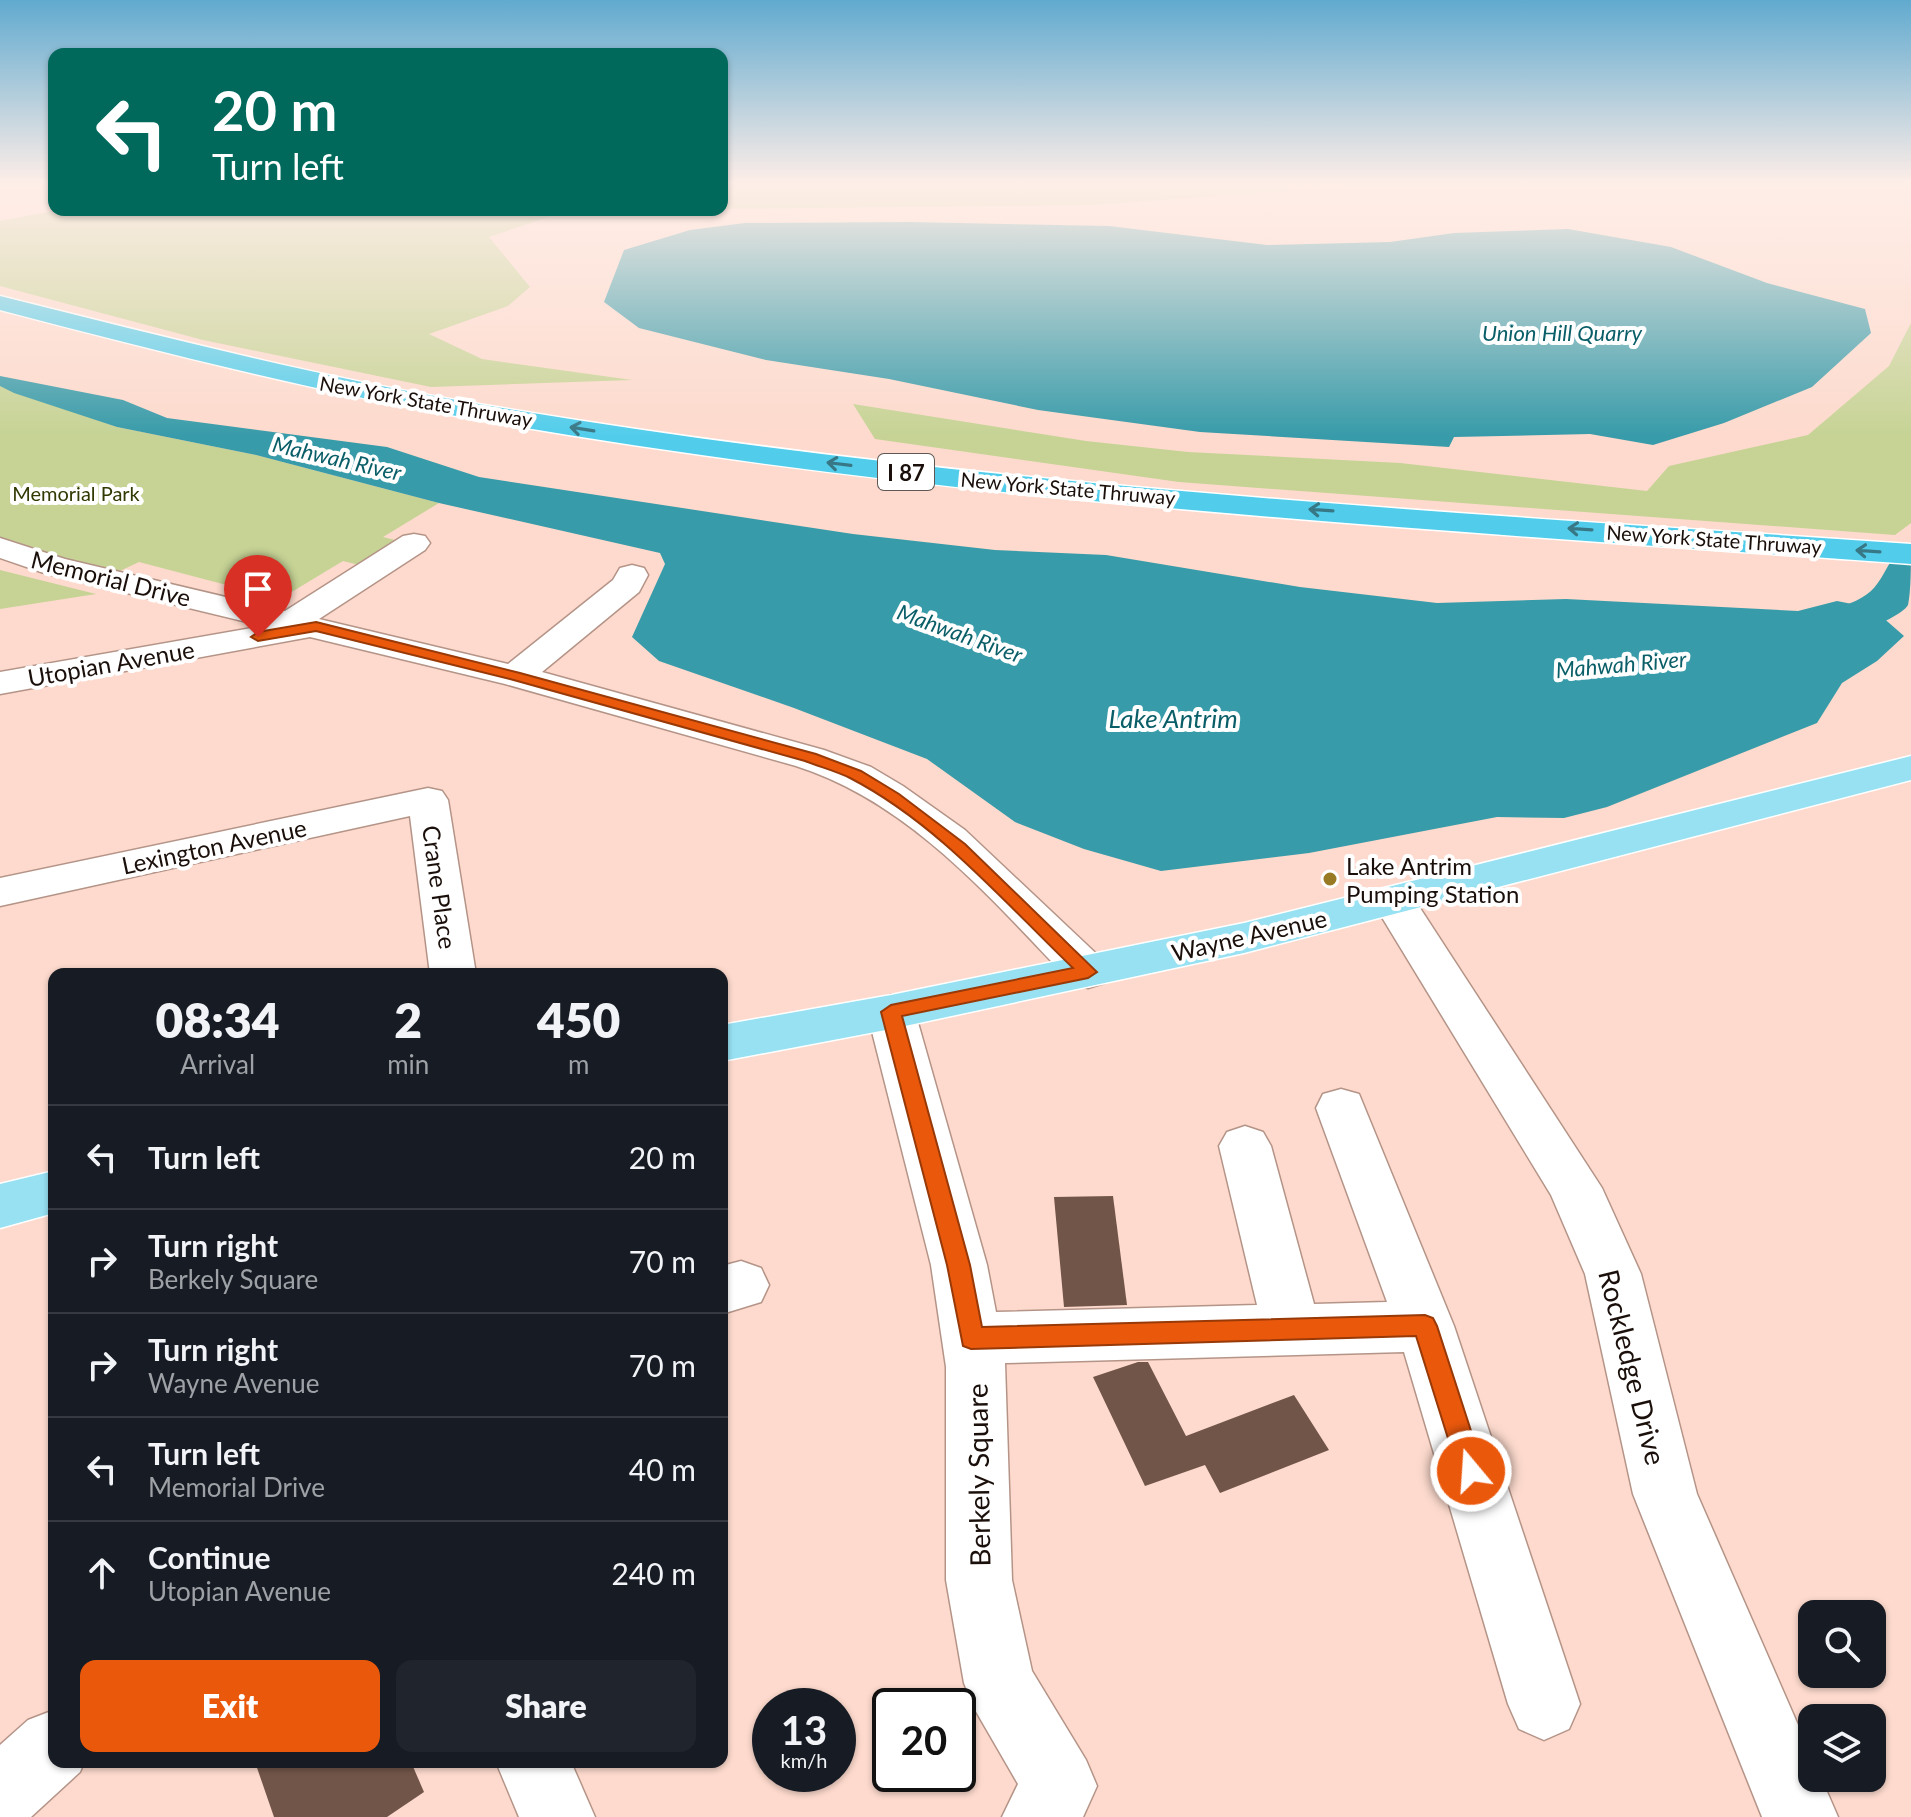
<!DOCTYPE html>
<style>
body{margin:0;font-family:Lato,sans-serif;background:#20242c;color:#f1f3f6;height:100vh;display:flex;flex-direction:column;font-size:30px;white-space:nowrap}
*{box-sizing:border-box;margin:0}
p{font-size:26px;color:#9ea1a6}
.icon{flex:none;width:44px;height:44px;fill:none;stroke:currentColor;stroke-width:2;stroke-linecap:round;stroke-linejoin:round}
.map{position:relative;flex:1;overflow:hidden}
.sheet{position:absolute;left:48px;top:968px;width:680px;height:800px;display:flex;flex-direction:column;background:#171b24;border-radius:16px;box-shadow:0 2px 6px #0004}
.sheet>*{flex:none}
.hud{position:absolute;left:48px;top:48px;width:680px;height:168px;border-radius:16px;box-shadow:0 2px 6px #0004;background:#00695c;color:#fff;overflow:hidden}
.controls{position:absolute;left:1798px;top:1600px;display:grid;gap:16px}
.controls a{display:grid;place-items:center;width:88px;height:88px;border-radius:16px;background:#171b24;box-shadow:0 2px 6px #0004;font-size:40px}
.speed{position:absolute;left:752px;top:1688px;display:flex;gap:16px;font-size:40px;font-weight:700;text-align:center}
.speed>*{display:grid;place-content:center;width:104px;height:104px;border-radius:50%;background:#171b24;box-shadow:0 2px 6px #0004;line-height:1}
.speed small{font-size:20px;font-weight:400}
.speed .limit{border:4px solid #111;border-radius:12px;background:#fff;color:#111}
.pin{position:absolute;display:grid;place-items:center;width:68px;height:68px;color:#fff;margin:-82px -34px;border-radius:50% 50% 50% 0;rotate:-45deg;box-shadow:0 0 8px #0007}
.pin .icon{rotate:45deg}
.me{position:absolute;width:88px;margin:-44px;rotate:342deg;stroke-linejoin:round;filter:drop-shadow(0 0 6px #0008)}
.turn{display:flex;align-items:center;gap:28px;height:168px;padding:0 32px;font-size:36px}
.turn .icon{width:104px;height:104px;stroke-width:2.5}
.turn b{display:block;font-size:56px;line-height:68px}
.eta{display:flex;justify-content:space-evenly;align-items:center;height:136px;text-align:center}
.eta b{font-size:48px;font-weight:800;line-height:56px}
.button{display:flex;gap:16px;margin-top:auto;padding:16px 32px}
.button a{flex:1;height:92px;border-radius:16px;background:#ea580c;color:#fff;font-size:32px;font-weight:800;line-height:92px;text-align:center}
.button a+a{background:#20242c;color:#f1f3f6}
ul{padding:0;list-style:none}
li{display:flex;align-items:center;gap:24px;height:104px;padding:0 32px;border-top:2px solid #363941}
li div{flex:1}
li b{display:block;font-size:30px}
li em{font-style:normal}
.map>svg:first-child{display:block}
.green{fill:#c6d395}
.water{fill:#389ba9}
.lines{fill:none;stroke-linecap:round;stroke-linejoin:round}
.river{fill:#389ba9;fill-rule:evenodd}
.building{fill:#725549}
.minor-casing{stroke:#b59488;stroke-width:3}
.major-casing{stroke:#fff;stroke-width:3}
.highway-casing{stroke:#fff;stroke-width:3}
.minor{fill:#fff;fill-rule:evenodd}
.major{fill:#97e1f3;fill-rule:evenodd}
.highway{fill:#51cdeb;fill-rule:evenodd}
.oneway{stroke:#387886}
.route{fill:#ea580c;stroke:#983908;stroke-width:2}
.poi-dot{fill:#977a23;stroke:#fff;stroke-width:3}
.labels{text-anchor:middle;dominant-baseline:central;stroke-width:8;stroke-linejoin:round;paint-order:stroke}
.far-street-label{font-size:20px;fill:#1a0f0a;stroke:#fff}
.far-park-label{font-size:20px;fill:#323903;stroke:#fff}
.far-water-label{font-size:22px;font-style:italic;fill:#0a5e68;stroke:#fff}
.shield{fill:#fff;stroke:#5f5754;stroke-width:2}
.shield-label{font-size:22px;font-weight:bold;fill:#1a0f0a}
.street-label{font-size:24px;fill:#1a0f0a;stroke:#fff}
.poi-label{font-size:24px;fill:#1a0f0a;stroke:#fff;text-anchor:start}
.water-label{font-size:26px;font-style:italic;fill:#0a5e68;stroke:#fff}
.near-street-label{font-size:28px;fill:#1a0f0a;stroke:#fff}
</style>
<div class="map">
<svg width="1911" height="1817" viewBox="0 0 1911 1817">
<rect width="100%" height="100%" fill="#fddacd"/>
<g class="green">
<path d="M722 182H1222L1358 186 1092 205 722 209Z"/>
<path d="M57 210H632L566 211 489 237 530 287 508 306 429 334 482 359 632 380 431 387 203 340 0 286V221Z"/>
<path d="M1911 323V523L1895 535 1179 482 875 439 853 404 1086 441 1188 452 1400 463 1647 491 1669 466 1808 435 1889 366Z"/>
<path d="M0 386 117 427 256 455 439 503 383 537 428 548 391 573 343 561 280 599 139 562 105 578 0 547Z"/>
<path d="M0 570 96 594 0 609Z"/>
</g>
<g class="water">
<path d="M910 222 1109 226 1267 245 1390 242 1454 233 1568 229 1671 247 1767 283 1865 309 1871 333 1812 387 1724 423 1653 445 1590 434 1454 437 1449 447 1200 432 1038 410 889 379 766 360 639 328 604 302 624 250 690 230 745 223Z"/>
<path d="M0 376 123 400 167 418 387 447 479 477 853 534 995 550 1106 555 1300 587 1437 603 1566 599 1798 611 1837 601 1872 608 1904 636 1877 661 1842 683 1817 723 1607 807 1564 818 1497 817 1309 853 1161 871 1084 849 1015 822 927 759 794 708 659 661 632 637 665 564 660 553 439 503 256 455 117 427 14 393 0 386Z"/>
</g>
<g class="lines">
<path class="river" d="M1911 549C1911 564 1911 592 1908 605 1899 621 1818 649 1799 651 1793 651 1786 648 1780 647L1773 637C1790 613 1847 613 1871 591 1881 582 1888 564 1896 553Z"/>
</g>
<g class="building">
<path d="M1113 1196 1127 1305 1064 1307 1054 1197Z"/>
<path d="M1138 1362H1148L1186 1436 1294 1395 1329 1450 1220 1493 1205 1465 1145 1486 1093 1377Z"/>
<path d="M255 1762H411L424 1792 387 1817H274Z"/>
</g>
<g class="lines">
<g class="minor-casing">
<g id="minor">
<path d="M414 534 425 536 430 543 425 550 319 619 508 664 613 580 620 568 632 565 644 568 648 575 639 592 542 672 824 750 871 767 903 786 965 830 1104 961 1111 972 1104 983 1088 988 1072 983C992 900 910 802 796 766L505 684 310 637 0 694V672L263 626 44 573 0 558V538L65 559 285 611 403 536Z"/>
<path d="M428 788 442 791 448 800 476 974H430L410 816 0 906V878Z"/>
<path d="M1394 887 1409 891 1602 1188 1641 1274 1697 1494 1812 1757V1778H1821L1838 1817H1762L1633 1494 1585 1274 1551 1195 1372 901 1379 891Z"/>
<path d="M891 995 908 1000 915 1012 987 1265 996 1312 1257 1305 1219 1146 1227 1132 1245 1126 1263 1132 1271 1146 1314 1304 1387 1302 1316 1108 1323 1094 1341 1089 1359 1094 1454 1326 1580 1704 1569 1729 1544 1740 1519 1729 1508 1704 1404 1352 1005 1363 1012 1580 1032 1671 1086 1760 1097 1786 1083 1817H1002L1018 1784 974 1708 964 1683 946 1580V1367L931 1265 867 1012 874 1000Z"/>
<path d="M741 1261 761 1268 769 1285 761 1302 722 1314V1266Z"/>
<path d="M54 1710V1762H84L80 1772 31 1817H0V1745L28 1720Z"/>
<path d="M496 1762H571L595 1817H519Z"/>
</g>
</g>
<g class="major-casing">
<g id="major">
<path d="M1911 756V780L1244 953 891 1029 722 1061V1025L891 995 1244 923Z"/>
<path d="M54 1171V1213L0 1228V1184Z"/>
</g>
</g>
<g class="highway-casing">
<path id="highway" d="M0 296C157 335 313 376 473 403 948 485 1431 511 1911 544V564C1430 529 948 503 473 419 313 391 157 351 0 310Z"/>
</g>
<use href="#minor" class="minor"/>
<use href="#major" class="major"/>
<use href="#highway" class="highway"/>
</g>
<defs><path id="oneway-shaft" d="M-6 0H5M1.5-3L5.5 0L1.5 3" fill="none" stroke-width="1.6" stroke-linecap="round" stroke-linejoin="round" transform="scale(2)"/></defs>
<g class="oneway">
<use href="#oneway-shaft" transform="translate(582 429) rotate(-171)"/>
<use href="#oneway-shaft" transform="translate(839 464) rotate(-173)"/>
<use href="#oneway-shaft" transform="translate(1321 510) rotate(-176)"/>
<use href="#oneway-shaft" transform="translate(1580 529) rotate(-176)"/>
<use href="#oneway-shaft" transform="translate(1868 551) rotate(-176)"/>
</g>
<linearGradient id="sky" x2="0" y2="1"><stop stop-color="#61aacf"/><stop offset="0.42" stop-color="#feeee8"/><stop offset="1" stop-color="#feeee8" stop-opacity="0"/></linearGradient>
<rect width="1911" height="436" fill="url(#sky)"/>
<path class="route" d="M316 622 520 673 816 754 861 771 899 794 965 844 1097 972 1088 978 902 1016 970 1265 982 1327 1425 1315 1433 1318 1437 1326 1484 1471 1480 1480 1471 1483 1461 1480 1416 1336 971 1349 963 1346 947 1265 881 1012 891 1005 1073 968C1004 902 937 823 850 778 836 771 820 767 805 761L510 679 316 631 258 641 251 637 258 632Z"/>
<circle class="poi-dot" cx="1330" cy="879" r="8"/>
<g class="labels">
<g class="far-street-label">
<text transform="translate(426 401) rotate(10)">New York State Thruway</text>
<text transform="translate(1068 488) rotate(5)">New York State Thruway</text>
<text transform="translate(1714 539) rotate(4)">New York State Thruway</text>
</g>
<g class="far-park-label">
<text x="76" y="493">Memorial Park</text>
</g>
<g class="far-water-label">
<text x="1562" y="332">Union Hill Quarry</text>
<text transform="translate(337 458) rotate(13)">Mahwah River</text>
<text transform="translate(960 633) rotate(20)">Mahwah River</text>
<text transform="translate(1621 664) rotate(-5)">Mahwah River</text>
</g>
<rect class="shield" x="878" y="454" width="56" height="36" rx="6"/>
<g class="shield-label">
<text x="906" y="472">I 87</text>
</g>
<g class="street-label">
<text transform="translate(111 578) rotate(14)">Memorial Drive</text>
<text transform="translate(111 663) rotate(-10)">Utopian Avenue</text>
<text transform="translate(214 846) rotate(-12)">Lexington Avenue</text>
<text transform="translate(440 887) rotate(82)">Crane Place</text>
<text transform="translate(1249 935) rotate(-13)">Wayne Avenue</text>
</g>
<g class="poi-label">
<text x="1346" y="865">Lake Antrim<tspan x="1346" dy="28">Pumping Station</tspan></text>
</g>
<g class="water-label">
<text x="1173" y="718">Lake Antrim</text>
</g>
<g class="near-street-label">
<text transform="translate(1633 1367) rotate(76)">Rockledge Drive</text>
<text transform="translate(978 1475) rotate(-91)">Berkely Square</text>
</g>
</g>
</svg>
<div class="controls">
<a><svg class="icon" aria-label="search" viewBox="0 0 24 24"><circle cx="10" cy="10" r="6"/><path d="M15 15l6 6"/></svg></a>
<a><svg class="icon" aria-label="layers" viewBox="0 0 24 24"><path d="M12 4l9 5-9 5-9-5zM3 14l9 5 9-5"/></svg></a>
</div>
<div class="speed"><div>13<small>km/h</small></div><div class="limit">20</div></div>
<div class="pin" style="left:258px;top:637px;background:#d93025"><svg class="icon" aria-label="arrive" viewBox="0 0 24 24"><path d="M6 21V4h12l-3 4 3 4H6"/></svg></div>
<svg class="me" style="left:1471px;top:1471px" viewBox="-20 -20 40 40"><circle r="17" fill="#ea580c" stroke="#fff" stroke-width="3"/><path d="M0-11L8 9 0 5-8 9z" fill="#fff"/></svg>
<div class="hud">
<div class="turn"><svg class="icon" aria-label="left" viewBox="0 0 24 24"><path d="M17 20v-9H6M10 6l-5 5 5 5"/></svg><div><b>20 m</b>Turn left</div></div>
</div>
<section class="sheet">
<div class="eta">
<div><b>08:34</b><p>Arrival</p></div>
<div><b>2</b><p>min</p></div>
<div><b>450</b><p>m</p></div>
</div>
<ul>
<li><svg class="icon" aria-label="left" viewBox="0 0 24 24"><path d="M17 20v-9H6M10 6l-5 5 5 5"/></svg><div><b>Turn left</b></div><em>20 m</em></li>
<li><svg class="icon" aria-label="right" viewBox="0 0 24 24"><path d="M7 20v-9h11M14 6l5 5-5 5"/></svg><div><b>Turn right</b><p>Berkely Square</p></div><em>70 m</em></li>
<li><svg class="icon" aria-label="right" viewBox="0 0 24 24"><path d="M7 20v-9h11M14 6l5 5-5 5"/></svg><div><b>Turn right</b><p>Wayne Avenue</p></div><em>70 m</em></li>
<li><svg class="icon" aria-label="left" viewBox="0 0 24 24"><path d="M17 20v-9H6M10 6l-5 5 5 5"/></svg><div><b>Turn left</b><p>Memorial Drive</p></div><em>40 m</em></li>
<li><svg class="icon" aria-label="ahead" viewBox="0 0 24 24"><path d="M12 20V5M6 11l6-6 6 6"/></svg><div><b>Continue</b><p>Utopian Avenue</p></div><em>240 m</em></li>
</ul>
<div class="button"><a>Exit</a><a>Share</a></div>
</section>
</div>
